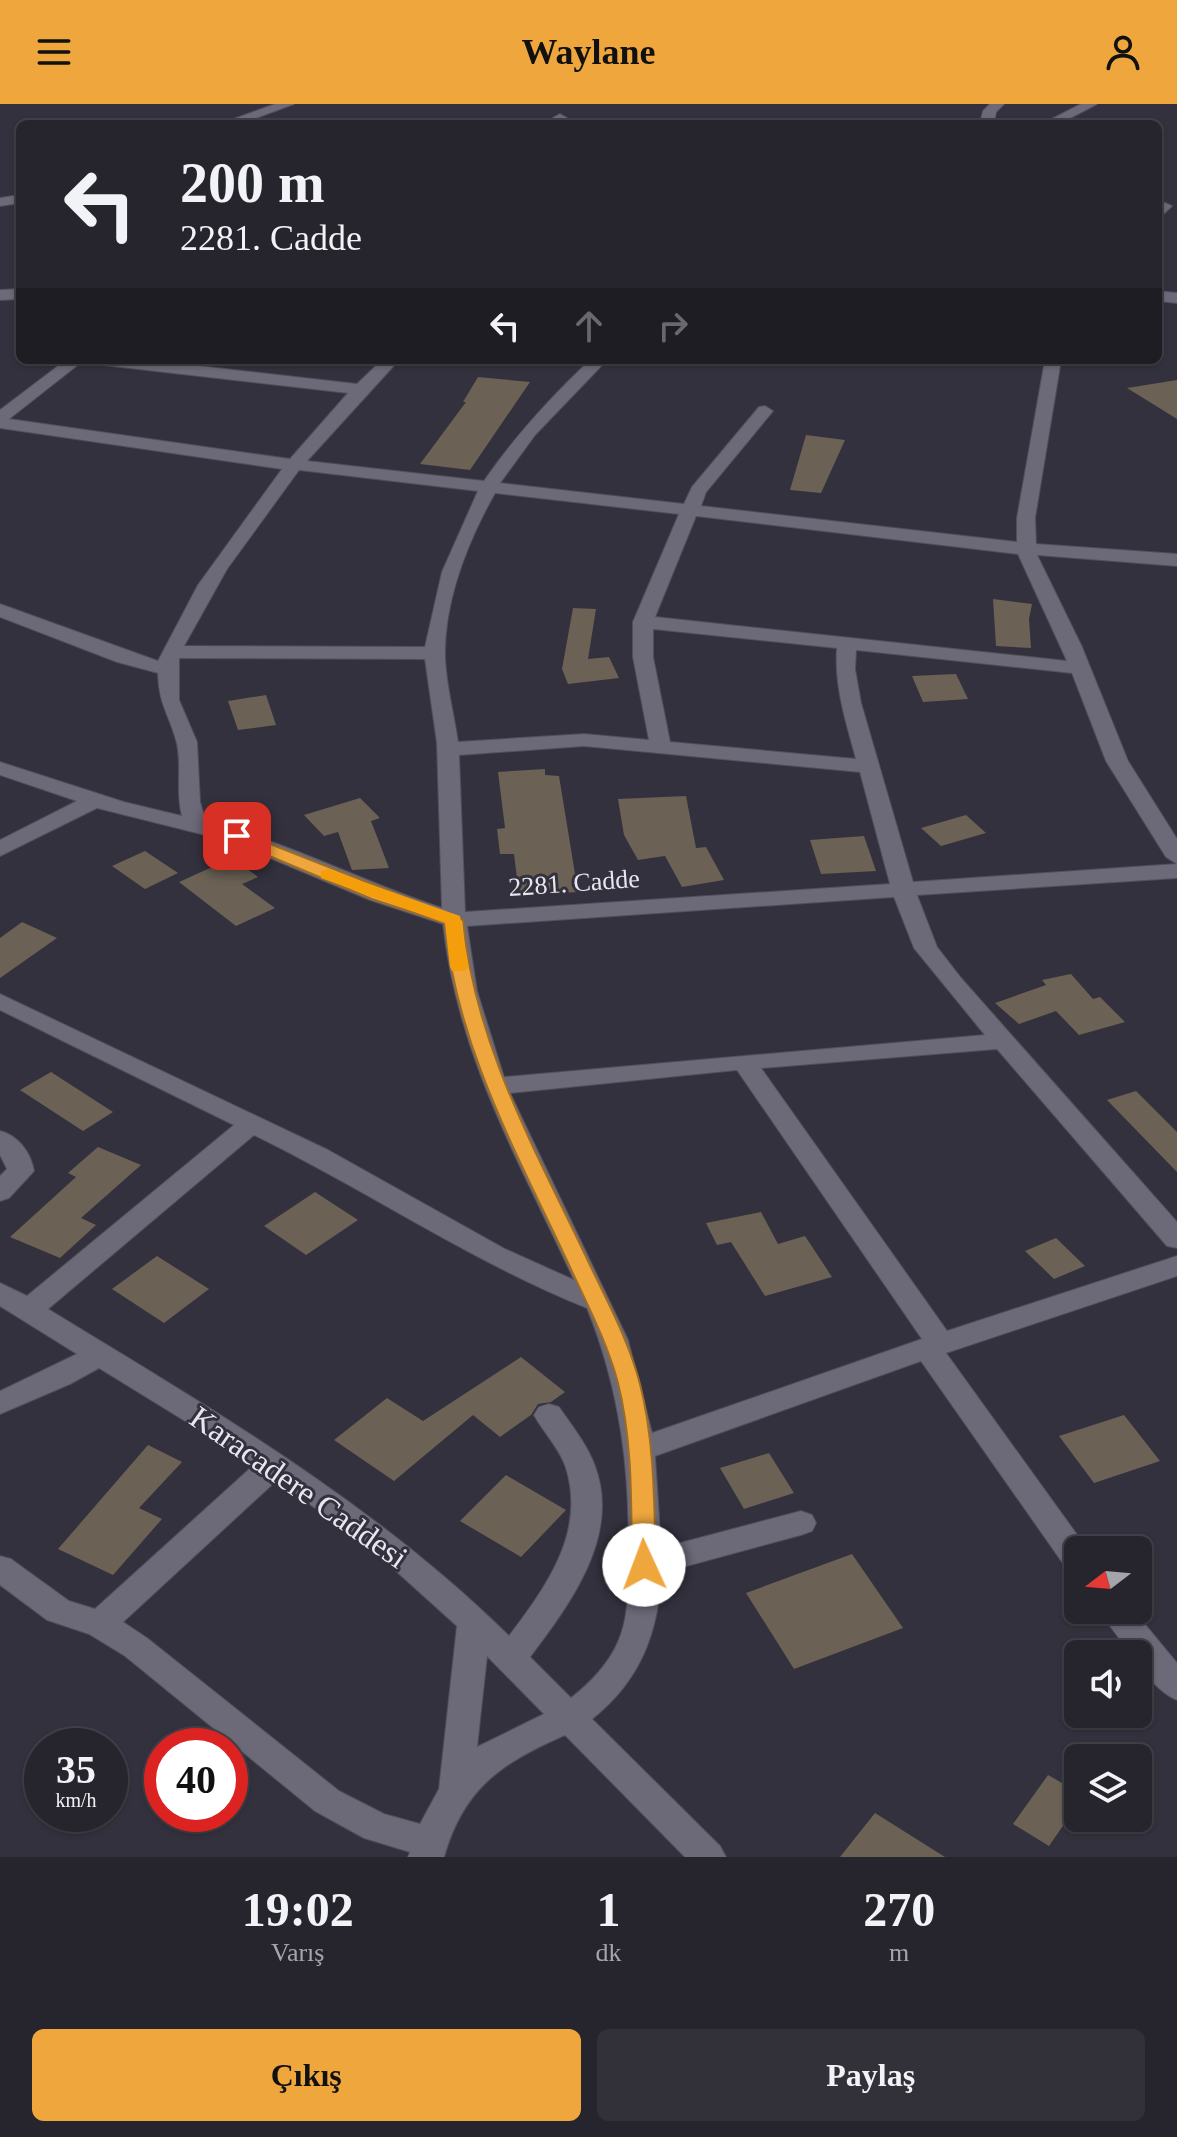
<!DOCTYPE html>
<html lang="tr">
<meta charset="utf-8">
<style>
body{margin:0;font-family:"Times New Roman",serif;background:#32313a;color:#f1f3f6;height:100vh;display:flex;flex-direction:column;font-size:30px;white-space:nowrap}
*{box-sizing:border-box;margin:0}
p{font-size:26px;color:#a4a5aa}
.icon{flex:none;width:44px;height:44px;fill:none;stroke:currentColor;stroke-width:2;stroke-linecap:round;stroke-linejoin:round}
.map{position:relative;height:1753px;overflow:hidden}
.drawer{display:flex;flex-direction:column;background:#26252e;flex:1}
.drawer>*{flex:none}
.hud{position:absolute;left:16px;top:16px;width:1146px;height:244px;border-radius:12px;box-shadow:0 2px 6px #0004,0 0 0 2px #42424a;background:#26252e;color:#f1f3f6;overflow:hidden}
.needle{width:52px;rotate:254deg}
.controls{position:absolute;left:1064px;top:1432px;display:grid;gap:16px}
.controls a{display:grid;place-items:center;width:88px;height:88px;border-radius:12px;background:#26252e;box-shadow:0 2px 6px #0004,0 0 0 2px #42424a;font-size:40px}
.speed{position:absolute;left:24px;top:1624px;display:flex;gap:16px;font-size:40px;font-weight:700;text-align:center}
.speed>*{display:grid;place-content:center;width:104px;height:104px;border-radius:50%;background:#26252e;box-shadow:0 2px 6px #0004,0 0 0 2px #42424a;line-height:1}
.speed small{font-size:20px;font-weight:400}
.speed .limit{border:12px solid #d22;background:#fff;color:#111}
.pin{position:absolute;display:grid;place-items:center;width:68px;height:68px;color:#fff;margin:-34px;border-radius:16px;box-shadow:0 4px 12px #0006}
.me{position:absolute;width:88px;margin:-44px;rotate:358deg;stroke-linejoin:round;filter:drop-shadow(0 0 6px #0008)}
.turn{display:flex;align-items:center;gap:28px;height:168px;padding:0 32px;font-size:36px}
.turn .icon{width:104px;height:104px;stroke-width:2.5}
.turn b{display:block;font-size:56px;line-height:68px}
.lanes{display:flex;align-items:center;height:76px;padding:0 32px;background:#0003;justify-content:center;gap:40px;direction:ltr}
.lanes .off{opacity:.35}
.eta{display:flex;justify-content:space-evenly;align-items:center;height:136px;text-align:center}
.eta b{font-size:48px;font-weight:800;line-height:56px}
.action{display:flex;gap:16px;margin-top:auto;padding:16px 32px}
.action a{flex:1;height:92px;border-radius:12px;background:#efa73d;color:#111;font-size:32px;font-weight:800;line-height:92px;text-align:center}
.action a+a{background:#32313a;color:#f1f3f6}
header{display:flex;justify-content:space-between;align-items:center;height:104px;padding:0 32px;background:#efa73d;color:#111;font-size:36px;font-weight:800}
.map>svg:first-child{display:block}
.building{fill:#6b6155}
.lines{fill:none;stroke-linecap:round;stroke-linejoin:round}
.minor-casing{stroke:#504e59;stroke-width:2}
.minor{fill:#6c6978;fill-rule:evenodd}
.route{fill:#efa73d;stroke:#9b6d28;stroke-width:2}
.slow{fill:#f59e0b}
.labels{text-anchor:middle;dominant-baseline:central;stroke-width:6;stroke-linejoin:round;paint-order:stroke}
.street-label{font-size:26px;fill:#e8e6ef;stroke:#33313d}
.near-street-label{font-size:32px;fill:#e8e6ef;stroke:#33313d}
</style>
<header><svg class="icon" aria-label="menu" viewBox="0 0 24 24"><path d="M4 6h16M4 12h16M4 18h16"/></svg>Waylane<svg class="icon" aria-label="person" viewBox="0 0 24 24"><circle cx="12" cy="8" r="4"/><path d="M4 21q1-7 8-7t8 7"/></svg></header>
<div class="map">
<svg width="1177" height="1753" viewBox="0 0 1177 1753">
<rect width="100%" height="100%" fill="#33313d"/>
<g class="building">
<path d="M478 273 530 278 470 366 420 360 466 298H463Z"/>
<path d="M1177 276V315L1127 284Z"/>
<path d="M806 331 845 336 821 389 790 386Z"/>
<path d="M993 495 1032 500 1029 515 1031 544 996 542Z"/>
<path d="M573 504 596 505 588 555 609 553 619 574 568 580 562 565Z"/>
<path d="M956 570 968 595 923 598 912 572Z"/>
<path d="M266 591 276 621 238 626 228 597Z"/>
<path d="M545 665V671L559 672 578 788 519 791 514 750H500L497 725 505 724 498 668Z"/>
<path d="M686 692 696 744 706 743 724 776 682 783 665 752 638 756 624 731 618 695Z"/>
<path d="M360 694 380 714 371 717 389 764 352 766 338 728 324 732 304 711Z"/>
<path d="M966 711 986 729 941 742 921 724Z"/>
<path d="M864 732 876 767 821 770 810 736Z"/>
<path d="M145 747 178 769 145 785 112 762Z"/>
<path d="M232 754 258 773 242 780 275 804 236 822 179 778Z"/>
<path d="M22 818 57 834 0 874V834Z"/>
<path d="M1071 870 1093 895 1100 893 1125 918 1079 931 1056 907 1019 920 995 899 1046 881 1042 876Z"/>
<path d="M51 968 113 1008 83 1027 20 986Z"/>
<path d="M1136 987 1177 1028V1068L1107 996Z"/>
<path d="M98 1043 141 1061 81 1114 96 1121 60 1154 10 1133 76 1073 68 1069Z"/>
<path d="M315 1088 358 1116 306 1151 264 1122Z"/>
<path d="M761 1108 778 1140 805 1132 832 1173 765 1192 731 1138 717 1141 706 1119Z"/>
<path d="M1056 1134 1085 1162 1054 1175 1025 1147Z"/>
<path d="M157 1152 209 1185 164 1219 112 1185Z"/>
<path d="M521 1253 565 1288 551 1298 538 1300 531 1311 500 1333 473 1311 394 1377 334 1336 387 1294 423 1317Z"/>
<path d="M1124 1311 1160 1357 1094 1379 1059 1332Z"/>
<path d="M148 1341 182 1358 139 1404 162 1415 113 1471 58 1445Z"/>
<path d="M769 1349 794 1389 744 1405 720 1364Z"/>
<path d="M506 1371 566 1406 521 1453 460 1417Z"/>
<path d="M852 1450 903 1524 794 1565 746 1489Z"/>
<path d="M1048 1671 1078 1688V1700L1049 1742 1013 1720Z"/>
<path d="M875 1709 945 1753H840Z"/>
</g>
<g class="lines">
<g class="minor-casing">
<g id="minor">
<path d="M275 0H294L240 20H220Z"/>
<path d="M990 0H1004L996 8 994 20H980L983 7Z"/>
<path d="M1081 0H1097L1059 20H1042Z"/>
<path d="M560 10 567 14 565 17 542 20Z"/>
<path d="M419 15 425 20H410Z"/>
<path d="M20 91V99L0 102V94Z"/>
<path d="M1158 96 1172 102 1158 115Z"/>
<path d="M20 185V195L0 196V186Z"/>
<path d="M1158 187 1177 189V199L1158 197Z"/>
<path d="M66 256H84L9 315 290 355 348 289 103 261 95 256H146L357 280 382 256H399L307 357 484 377C515 332 550 294 590 256H607L535 331 500 379 684 400 692 383 759 303 765 302 773 307 706 388 701 402 1017 438V414L1045 256H1061L1035 414 1036 440 1177 450V462L1037 451 1082 543 1128 657 1177 735V760L1166 753 1106 657 1072 569 856 546 855 565 861 599 913 778 1177 760V774L917 791 937 843 961 874 1177 1118V1144L1167 1142 997 945 761 964 947 1227 1177 1152V1172L946 1249 1088 1446H1078V1468L1067 1465 921 1257 655 1352 661 1444 801 1407 812 1411 816 1419 812 1427 801 1431 661 1469C659 1528 640 1577 592 1615L720 1742 726 1753H685L565 1631C502 1659 464 1683 444 1753H408L410 1748 364 1734 315 1707 125 1552 89 1530 47 1516 0 1481V1452L11 1455 69 1497 95 1505 255 1360 99 1264 70 1280 0 1310V1287L77 1250 0 1202V1179L27 1192 234 1021 0 906V890L328 1046 505 1145 574 1176C519 1056 458 954 443 820L370 796 229 737 97 704 0 752V736L77 697 0 671V658L124 698 182 712C175 687 183 660 176 636 168 608 159 601 158 569L117 558 0 513V500L158 557 198 481 282 365 0 324V306ZM299 366 478 387 442 468 425 543 184 542 227 465ZM495 389 679 410 633 518V553L649 636 584 630 458 638C454 610 446 581 445 553 444 497 468 437 495 389ZM696 412 1018 450 1067 557 655 513ZM653 525 837 544C834 582 846 618 856 655L670 638 653 553ZM179 554 425 555 437 639 442 804C363 778 287 737 206 718L200 698 197 638 179 596ZM584 642 860 668 890 780 465 808 459 651ZM894 793 914 844 985 931 504 973 477 887 467 822ZM737 966 922 1235 652 1329 628 1236 510 989ZM254 1031C367 1086 470 1157 587 1204 621 1288 631 1372 628 1461 628 1487 629 1513 618 1538 608 1561 590 1579 571 1594L530 1553C570 1500 621 1432 595 1362 587 1340 572 1322 559 1303L549 1300 539 1303 534 1311C544 1329 560 1345 566 1364 586 1429 546 1483 509 1532 373 1398 210 1304 48 1205ZM277 1376 376 1449 457 1522 439 1685 420 1720 384 1710 339 1687 147 1534 123 1518ZM487 1552 544 1610 477 1643Z"/>
<path d="M0 1027C18 1031 31 1049 34 1067L9 1094 0 1097V1072L7 1065 0 1051Z"/>
<path d="M1098 1506H1133L1177 1559V1596C1162 1590 1138 1567 1138 1550H1131Z"/>
</g>
</g>
<use href="#minor" class="minor"/>
</g>
<path class="route" d="M237 727 463 816C474 939 536 1047 588 1157 607 1197 629 1237 640 1280 655 1339 654 1401 656 1461L653 1468H636L632 1461C631 1401 633 1339 618 1279 607 1238 587 1200 569 1161 518 1051 456 942 445 819L372 795 231 736 229 732Z"/>
<path class="slow" d="M327 765 460 812 468 863 465 867H452L450 863 445 819 321 774V767Z"/>
<g class="labels">
<g class="street-label">
<text transform="translate(574 779) rotate(-4)">2281. Cadde</text>
</g>
<g class="near-street-label">
<text transform="translate(299 1383) rotate(35)">Karacadere Caddesi</text>
</g>
</g>
</svg>
<div class="controls">
<a><svg class="needle" viewBox="-14 -14 28 28"><path d="M0-13l5 13h-10z" fill="#e53935"/><path d="M0 13l5-13h-10z" fill="#a4a5aa"/></svg></a>
<a><svg class="icon" aria-label="sound" viewBox="0 0 24 24"><path d="M4 9h4l5-4v14l-5-4H4zM17 9q2 3 0 6"/></svg></a>
<a><svg class="icon" aria-label="layers" viewBox="0 0 24 24"><path d="M12 4l9 5-9 5-9-5zM3 14l9 5 9-5"/></svg></a>
</div>
<div class="speed"><div>35<small>km/h</small></div><div class="limit">40</div></div>
<div class="pin" style="left:237px;top:732px;background:#d93025"><svg class="icon" aria-label="arrive" viewBox="0 0 24 24"><path d="M6 21V4h12l-3 4 3 4H6"/></svg></div>
<svg class="me" style="left:644px;top:1461px" viewBox="-20 -20 40 40"><circle r="19" fill="#fff"/><path d="M0-13L10 11 0 6-10 11z" fill="#efa73d"/></svg>
<div class="hud">
<div class="turn"><svg class="icon" aria-label="left" viewBox="0 0 24 24"><path d="M17 20v-9H6M10 6l-5 5 5 5"/></svg><div><b>200 m</b>2281. Cadde</div></div>
<div class="lanes"><svg class="icon" aria-label="left" viewBox="0 0 24 24"><path d="M17 20v-9H6M10 6l-5 5 5 5"/></svg><svg class="icon off" aria-label="ahead" viewBox="0 0 24 24"><path d="M12 20V5M6 11l6-6 6 6"/></svg><svg class="icon off" aria-label="right" viewBox="0 0 24 24"><path d="M7 20v-9h11M14 6l5 5-5 5"/></svg></div>
</div>
</div>
<section class="drawer">
<div class="eta">
<div><b>19:02</b><p>Varış</p></div>
<div><b>1</b><p>dk</p></div>
<div><b>270</b><p>m</p></div>
</div>
<div class="action"><a>Çıkış</a><a>Paylaş</a></div>
</section>
